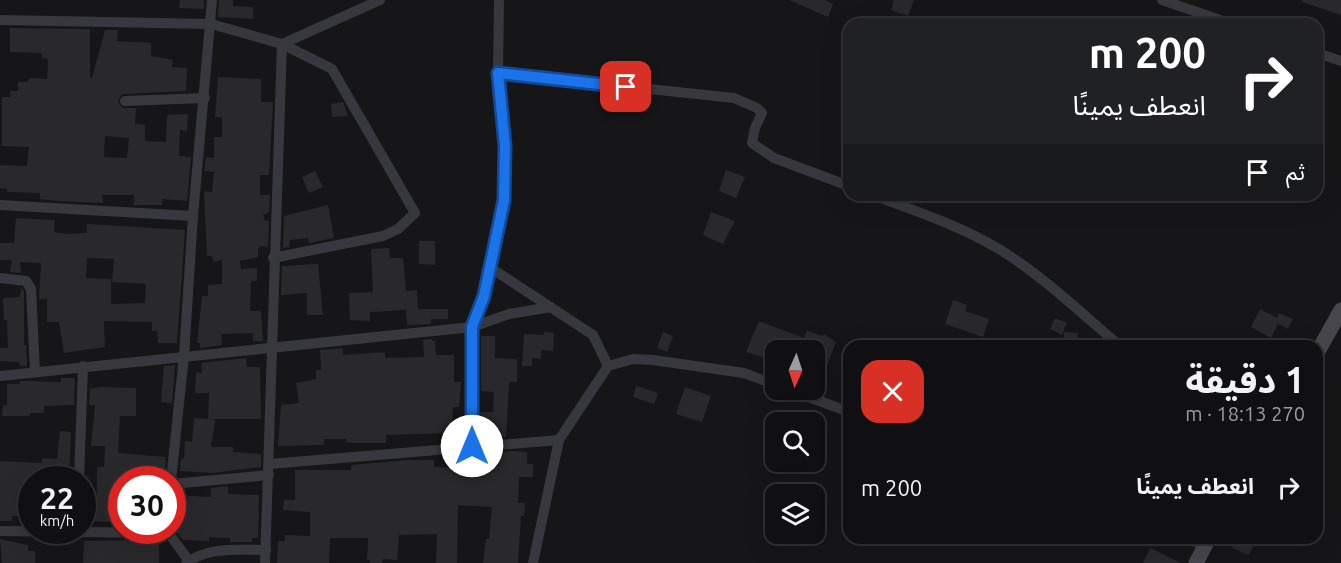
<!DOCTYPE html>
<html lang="ar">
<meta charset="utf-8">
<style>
body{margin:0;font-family:Ubuntu,"Noto Sans Arabic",sans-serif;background:#19191b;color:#f1f3f6;direction:rtl;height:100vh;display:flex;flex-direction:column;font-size:22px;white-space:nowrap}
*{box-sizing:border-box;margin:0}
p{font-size:20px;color:#9c9d9f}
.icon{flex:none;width:33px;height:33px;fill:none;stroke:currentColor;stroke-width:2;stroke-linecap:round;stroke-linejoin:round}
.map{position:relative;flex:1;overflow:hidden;direction:ltr}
.drawer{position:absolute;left:843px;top:340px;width:480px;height:204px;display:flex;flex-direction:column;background:#101012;border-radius:18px;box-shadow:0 6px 24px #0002,0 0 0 2px #303032;direction:rtl}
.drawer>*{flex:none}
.guide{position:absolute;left:843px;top:18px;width:480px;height:183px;border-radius:18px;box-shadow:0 6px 24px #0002,0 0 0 2px #303032;direction:rtl;background:#202124;color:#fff;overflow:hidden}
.needle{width:39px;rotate:183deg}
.tools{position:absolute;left:765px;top:340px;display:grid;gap:12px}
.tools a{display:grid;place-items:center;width:60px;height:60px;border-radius:12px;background:#101012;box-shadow:0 6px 24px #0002,0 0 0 2px #303032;font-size:30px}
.speed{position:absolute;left:18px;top:466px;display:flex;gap:12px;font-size:30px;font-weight:700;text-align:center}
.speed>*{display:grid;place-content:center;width:78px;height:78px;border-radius:50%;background:#101012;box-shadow:0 6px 24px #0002,0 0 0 2px #303032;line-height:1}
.speed small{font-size:15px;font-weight:400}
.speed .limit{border:9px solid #d22;background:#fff;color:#111}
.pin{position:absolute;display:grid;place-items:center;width:51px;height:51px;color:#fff;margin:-26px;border-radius:12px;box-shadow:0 3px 9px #0006}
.me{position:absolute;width:66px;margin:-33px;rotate:0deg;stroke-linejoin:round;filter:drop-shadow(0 0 4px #0008)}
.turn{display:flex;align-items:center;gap:21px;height:126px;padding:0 18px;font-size:27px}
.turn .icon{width:78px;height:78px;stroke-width:2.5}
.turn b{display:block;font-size:42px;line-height:51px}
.then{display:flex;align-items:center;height:57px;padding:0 18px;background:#0003;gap:12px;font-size:22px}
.round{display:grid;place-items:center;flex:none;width:63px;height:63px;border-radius:18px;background:#19191b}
.summary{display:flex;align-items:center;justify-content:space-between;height:102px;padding:0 18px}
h1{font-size:36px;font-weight:700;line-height:45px}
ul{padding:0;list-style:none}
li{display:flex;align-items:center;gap:18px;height:90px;padding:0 18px}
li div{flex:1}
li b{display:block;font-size:22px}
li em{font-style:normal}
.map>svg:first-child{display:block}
.building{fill:#29292c;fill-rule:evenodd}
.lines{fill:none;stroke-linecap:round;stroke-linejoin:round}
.street{stroke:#37383d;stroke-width:10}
.secondary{stroke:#45474d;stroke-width:15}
.route-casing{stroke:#114b97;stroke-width:15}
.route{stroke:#1a73e8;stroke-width:10}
</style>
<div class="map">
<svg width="1341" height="563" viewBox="0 0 1341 563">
<rect width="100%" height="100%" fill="#161618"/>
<g class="building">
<path d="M180 0H204V9L179 8Z"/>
<path d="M219 0H233V6L253 7V19L218 17Z"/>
<path d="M789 0H825L833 4 828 17Z"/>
<path d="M894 0H914L908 16 891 10Z"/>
<path d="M1302 0H1341V15L1302 2Z"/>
<path d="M10 28 90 29V78H92L105 30H118L117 41 151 43V56L173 60 172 67 187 68 186 91 125 94 121 95 118 101 122 108H136L135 124 145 125V141L166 142 167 115 188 114 187 131 180 130 179 156 191 157 187 201 162 199V205H134V195H102L103 203 57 201 40 199V193L7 192V189L0 188V165L27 166 29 147 2 146V97H10V91H18V82H28L29 78 47 79 48 59 42 58V53L10 52ZM105 136 129 138 127 158 104 157Z"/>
<path d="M218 77 261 79V102H273L269 175H260V195H270L269 212 263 215 265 221 269 220 268 247 260 246 258 249V257L240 261 241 269 257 268V281H251L250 311H261L263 341H253V333L221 334 222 345 200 348V343H197L202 296H208V285L222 284V260L213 262 212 256H207L204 191 212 192 214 172 204 171 206 157 214 158V137H222V117H215Z"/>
<path d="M343 102 348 116 332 117 331 104Z"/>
<path d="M726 170 745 177 736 198 719 191Z"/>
<path d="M315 171 323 187 309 193 302 177Z"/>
<path d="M328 205 334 238 309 243 308 238 290 240 289 247 283 248 284 216Z"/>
<path d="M711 212 735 221 723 244 703 235Z"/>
<path d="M16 218 55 220 54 232 65 234 87 233V224L185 230 177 343H158L157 331H152V322L104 321 105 347 64 353 59 322H47V299H39L41 263 20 262 21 273 10 272 12 260H0V243H14ZM87 258 114 259 112 282 146 284 145 303 111 304V279L86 278Z"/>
<path d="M419 241H435V265L419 264Z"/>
<path d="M389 248 390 258H403L406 291 417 290 418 309H448V319H431V324L407 325 406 310 370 312V321L350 320 349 293 373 292 371 249Z"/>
<path d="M318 264 323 315H307V293L281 295 282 266Z"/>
<path d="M21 288 24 291V345H26L27 366H20L19 362 0 361V348H8L7 320H4L3 298 20 297Z"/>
<path d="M953 300 967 305 965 311 989 319 983 337 945 324Z"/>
<path d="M1260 309 1277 318 1279 313 1293 319 1288 329 1278 324 1271 338 1251 327Z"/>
<path d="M1055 318 1067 323 1062 335 1050 329Z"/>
<path d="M759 321 804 338 807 331 823 336 824 334 836 342 826 368 814 364V351H769L766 358 746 352Z"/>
<path d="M544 332 554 333 553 351 541 350V359L532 358V366H522L524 334 544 335Z"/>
<path d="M663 332 673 336 667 352 657 348Z"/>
<path d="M1064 332 1078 333 1077 346 1063 344Z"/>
<path d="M481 336H495V358L517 359V382H509V384L506 437 493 438V429L481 428 480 425V412H493L494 392 481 391Z"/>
<path d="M432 339V341H435L436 355H454V382H461L459 407H453L452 427 460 428V438H451V433L386 435V443H354L346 442V439H324V445L278 446 281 405 299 403 296 383 316 379V370H321L320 350 343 348V355L385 352V358L424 357 423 340Z"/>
<path d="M246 358 247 367H260L261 419H209L215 420 211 447H233V452L261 454V467L212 473 180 471 181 458 184 459 185 441 192 442 194 418 208 419 209 393H195L196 372 202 373 201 363Z"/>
<path d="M175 365 172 403 161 402 164 366Z"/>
<path d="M61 378H75L74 405 44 406V413H30V416H2L3 405H7V384H20V381H25L61 382Z"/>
<path d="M636 386 658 393 654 404 633 397Z"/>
<path d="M101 387 136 388V416H120L118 453 166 457 164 480H122V523L89 521 90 511 83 510V498L97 499V467H104L105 446H91L95 405H89L90 389Z"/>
<path d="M685 387 711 396 702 422 676 414Z"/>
<path d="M60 431 71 432 69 480H29V485L21 484 24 502 18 503V516H12V521H0V461L42 463V458L57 459Z"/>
<path d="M511 451 527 452V464H533V477H519L518 503H525L524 516H521L518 563H483L486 539H489L492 507 458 505 457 563H436L437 534 399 535 397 560 383 559 382 563H370V560H367L368 538H330L329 563H277L278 541H285V535L310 536V512L283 510 284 500H295V470H351V465L409 460H434V467L463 468 487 465 488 453Z"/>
<path d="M228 486V494L259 495 258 538H252V542H230V538L209 537V541L183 540 175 530 178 507 187 508 188 496 211 497V488Z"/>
<path d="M1236 538H1245L1255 542 1249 555 1232 548Z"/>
<path d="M0 539 28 545V551H35V563H2Z"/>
<path d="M127 540V542L159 544V563H83L84 541Z"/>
<path d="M1150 548 1181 563H1143Z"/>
</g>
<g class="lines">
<g class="street">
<path d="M499 0 498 73 505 146 504 200 491 268 593 335 608 366 559 440 533 563"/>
<path d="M1162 0 1232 24"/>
<path d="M0 20 211 24 282 44 380 0"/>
<path d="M1317 53 1341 61"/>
<path d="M498 73 734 98 757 108 762 113 755 128 752 143 774 158 849 186"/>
<path d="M125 101 205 98"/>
<path d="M873 195C915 211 959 225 999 249 1043 276 1081 313 1120 346"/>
<path d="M0 205 193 216"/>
<path d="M0 278 26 281 31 289 35 372"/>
<path d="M608 366 633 359 653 360 744 373 776 385"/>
<path d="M0 376 472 327 509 314 551 307"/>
<path d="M790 390 849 412"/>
<path d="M472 446V327L480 309 491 268"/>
<path d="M269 464 559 440"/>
<path d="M79 480 83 366"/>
<path d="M171 480 184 356 193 216 212 0"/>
<path d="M172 484 269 475"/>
<path d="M0 531 167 533"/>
<path d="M167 531 189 561"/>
<path d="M1186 538 1205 546"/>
<path d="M186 563C210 546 238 550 266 550"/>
<path d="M265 563 282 44 332 69 415 213 398 229 383 236 273 258"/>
</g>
<g class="secondary">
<path d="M1317 353 1341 310"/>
<path d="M1196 563 1209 538"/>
</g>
</g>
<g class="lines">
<g class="route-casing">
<path id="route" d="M472 446V327L484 296 504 200 505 146 498 73 626 87"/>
</g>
<use href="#route" class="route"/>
</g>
</svg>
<div class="tools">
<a><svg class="needle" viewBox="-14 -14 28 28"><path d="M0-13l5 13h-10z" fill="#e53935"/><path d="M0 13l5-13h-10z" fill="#9c9d9f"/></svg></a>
<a><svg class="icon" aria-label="search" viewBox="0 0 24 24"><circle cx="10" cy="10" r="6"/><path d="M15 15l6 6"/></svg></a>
<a><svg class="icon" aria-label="layers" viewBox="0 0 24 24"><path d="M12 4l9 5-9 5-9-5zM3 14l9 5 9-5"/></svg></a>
</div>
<div class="speed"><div>22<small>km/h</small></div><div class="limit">30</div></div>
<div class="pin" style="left:626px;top:87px;background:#d93025"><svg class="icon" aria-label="arrive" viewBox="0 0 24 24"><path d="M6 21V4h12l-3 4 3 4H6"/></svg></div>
<svg class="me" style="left:472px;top:446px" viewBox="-20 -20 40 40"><circle r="19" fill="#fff"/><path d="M0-13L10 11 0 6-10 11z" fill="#1a73e8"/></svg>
<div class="guide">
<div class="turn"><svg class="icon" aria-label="right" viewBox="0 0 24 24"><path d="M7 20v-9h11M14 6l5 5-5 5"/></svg><div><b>200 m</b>انعطف يمينًا</div></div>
<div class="then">ثم<svg class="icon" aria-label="arrive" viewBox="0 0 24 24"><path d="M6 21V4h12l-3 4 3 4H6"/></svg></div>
</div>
<section class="drawer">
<div class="summary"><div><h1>1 دقيقة</h1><p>270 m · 18:13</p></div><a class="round" style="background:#d93025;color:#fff"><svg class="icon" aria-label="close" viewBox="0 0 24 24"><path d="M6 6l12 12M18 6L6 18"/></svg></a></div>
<ul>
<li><svg class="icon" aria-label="right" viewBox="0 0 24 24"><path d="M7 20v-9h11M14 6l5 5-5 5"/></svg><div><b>انعطف يمينًا</b></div><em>200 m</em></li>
</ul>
</section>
</div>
